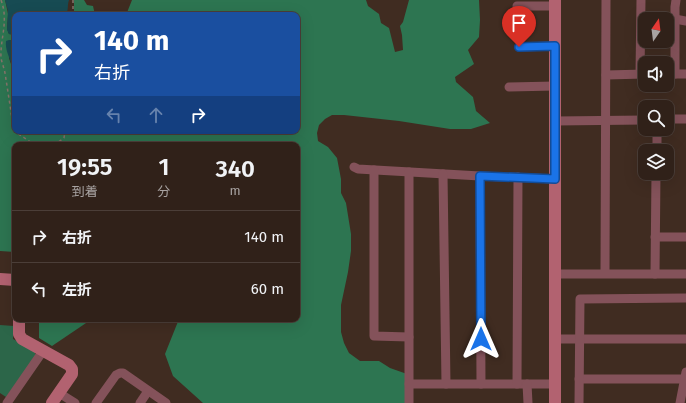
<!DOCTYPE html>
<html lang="ja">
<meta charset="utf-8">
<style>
body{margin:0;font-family:"Fira Sans","Noto Sans JP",sans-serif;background:#3c2e26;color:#f1f3f6;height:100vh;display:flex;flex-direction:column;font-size:15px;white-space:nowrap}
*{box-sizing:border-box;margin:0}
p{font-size:13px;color:#a8a3a2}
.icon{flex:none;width:22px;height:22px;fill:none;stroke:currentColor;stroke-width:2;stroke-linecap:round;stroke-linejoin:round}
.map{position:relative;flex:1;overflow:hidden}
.drawer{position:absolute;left:12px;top:142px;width:288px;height:180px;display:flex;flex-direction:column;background:#302119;border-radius:8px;box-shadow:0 4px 16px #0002,0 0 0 1px #4b3e38}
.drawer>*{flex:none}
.hud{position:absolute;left:12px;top:12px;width:288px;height:122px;border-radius:8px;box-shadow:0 4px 16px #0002,0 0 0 1px #4b3e38;background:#1a4fa0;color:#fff;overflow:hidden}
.needle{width:26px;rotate:14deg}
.controls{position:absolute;left:638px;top:12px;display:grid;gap:8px}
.controls a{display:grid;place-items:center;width:36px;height:36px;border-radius:8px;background:#302119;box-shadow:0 4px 16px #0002,0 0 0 1px #4b3e38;font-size:20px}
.pin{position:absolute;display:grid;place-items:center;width:34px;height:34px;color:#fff;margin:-41px -17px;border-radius:50% 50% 50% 0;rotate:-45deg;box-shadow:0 0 4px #0007}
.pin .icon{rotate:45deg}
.me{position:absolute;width:44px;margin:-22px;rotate:0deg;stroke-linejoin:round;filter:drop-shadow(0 0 3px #0008)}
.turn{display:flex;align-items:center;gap:14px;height:84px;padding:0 16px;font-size:18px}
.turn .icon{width:52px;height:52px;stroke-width:2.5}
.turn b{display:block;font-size:28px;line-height:34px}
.lanes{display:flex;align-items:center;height:38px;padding:0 16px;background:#0003;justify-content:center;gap:20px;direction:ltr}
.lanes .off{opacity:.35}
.eta{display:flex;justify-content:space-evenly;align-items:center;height:68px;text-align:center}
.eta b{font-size:24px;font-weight:600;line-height:28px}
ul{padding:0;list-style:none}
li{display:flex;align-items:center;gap:12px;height:52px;padding:0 16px;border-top:1px solid #4b3e38}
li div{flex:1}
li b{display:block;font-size:15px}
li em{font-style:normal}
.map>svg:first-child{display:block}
.green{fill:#2c6649}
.forest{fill:#2d7551}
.water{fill:#174b53}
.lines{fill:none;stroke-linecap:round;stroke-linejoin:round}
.path{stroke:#85746b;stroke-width:1.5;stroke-dasharray:3 3;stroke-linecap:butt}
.street{stroke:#84525a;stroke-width:9}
.secondary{stroke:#b26270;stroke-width:12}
.route-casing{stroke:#114b97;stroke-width:10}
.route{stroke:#1a73e8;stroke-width:7}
</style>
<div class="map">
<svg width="686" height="403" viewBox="0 0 686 403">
<rect width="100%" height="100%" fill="#402c21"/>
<path class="green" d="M0 325 14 326 13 339 34 350 36 356 6 397 0 393Z"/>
<g class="forest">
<path d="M0 0H5C6 4 7 9 8 14 8 21 6 28 9 34L15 35V39L14 40H9V58L11 64 15 86V131H297V15H126L132 0H366L368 6 379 14 381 23 389 28 395 52 403 50 402 35 400 26 403 22 409 0H479L480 20 479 37 468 50 474 64 455 77 456 82 473 97 476 111 490 123 471 129H450L399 121 344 115H332L325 119 319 125 317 133 318 141 328 147 337 158 341 179V193L346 203 351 234V251L348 272 341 305V332L344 343 349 353 360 361H379L390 368 407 374V403H203L173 376 165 354 179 319H297V145H15V252L0 251Z"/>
<path d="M74 0H84L87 5 93 6 95 15H74Z"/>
<path d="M39 319H92L52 346 39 338Z"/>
</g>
<g class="water">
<path d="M5 0H69C67 6 69 8 66 15H15V35L9 34 7 30 8 11Z"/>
<path d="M9 40H15V86C13 79 14 70 11 63 9 56 5 49 6 41Z"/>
</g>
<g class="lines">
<g class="path">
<path d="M1 0C9 21 0 38 1 58 2 63 4 68 5 73 8 92 11 112 14 131L35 145"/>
<path d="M73 0V15"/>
<path d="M54 145 64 138 65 131"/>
</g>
<g class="street">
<path d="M517 6H555"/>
<path d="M675 19 686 21"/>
<path d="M519 47 555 46"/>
<path d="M640 74 641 0"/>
<path d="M667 74H686"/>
<path d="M675 74V7L676 0"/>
<path d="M606 75 645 74"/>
<path d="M509 87 555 86"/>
<path d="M667 119H686"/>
<path d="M555 121 645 120"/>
<path d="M657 151V129"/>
<path d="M354 167 358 169 480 176 555 179"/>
<path d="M374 170V336L409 337"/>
<path d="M409 172V403"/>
<path d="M443 174 446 384"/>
<path d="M480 176 481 384"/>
<path d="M655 237H686"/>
<path d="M605 273 606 0"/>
<path d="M555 274H686"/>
<path d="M655 274 656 173"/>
<path d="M555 339H686"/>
<path d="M579 379H685"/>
<path d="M409 384H555"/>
<path d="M517 384 518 177"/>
<path d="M527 384 528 403"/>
<path d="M59 393 75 403"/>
<path d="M7 403 43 351"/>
<path d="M96 403 116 375 120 373H123L166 403"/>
<path d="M140 403 148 391"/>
<path d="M579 403 580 299 686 298"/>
<path d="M680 403 686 372"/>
</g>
<g class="secondary">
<path d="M555 0V403"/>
<path d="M0 279 15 280"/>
<path d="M19 319V334L22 339 69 365 72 369V374L52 403"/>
</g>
</g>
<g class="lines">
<g class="route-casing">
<path id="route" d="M481 339 480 176 555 179V46L519 47"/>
</g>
<use href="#route" class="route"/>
</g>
</svg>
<div class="controls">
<a><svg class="needle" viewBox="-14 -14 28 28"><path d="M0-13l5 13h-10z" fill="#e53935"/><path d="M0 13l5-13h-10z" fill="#a8a3a2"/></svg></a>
<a><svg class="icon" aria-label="sound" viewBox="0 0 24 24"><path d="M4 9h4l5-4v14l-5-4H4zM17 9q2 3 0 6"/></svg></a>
<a><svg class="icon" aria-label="search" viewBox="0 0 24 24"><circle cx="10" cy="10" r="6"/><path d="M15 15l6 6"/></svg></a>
<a><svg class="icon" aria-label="layers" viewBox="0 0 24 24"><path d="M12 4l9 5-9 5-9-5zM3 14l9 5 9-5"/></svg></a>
</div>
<div class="pin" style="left:519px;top:47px;background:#d93025"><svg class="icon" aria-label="arrive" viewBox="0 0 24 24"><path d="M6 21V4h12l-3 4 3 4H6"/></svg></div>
<svg class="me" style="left:481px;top:339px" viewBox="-20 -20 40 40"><path d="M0-17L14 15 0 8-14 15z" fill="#1a73e8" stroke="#fff" stroke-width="4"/></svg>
<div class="hud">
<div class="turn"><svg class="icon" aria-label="right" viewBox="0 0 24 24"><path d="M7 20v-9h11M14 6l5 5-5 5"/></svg><div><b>140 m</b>右折</div></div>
<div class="lanes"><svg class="icon off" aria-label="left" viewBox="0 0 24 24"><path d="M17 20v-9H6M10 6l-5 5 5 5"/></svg><svg class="icon off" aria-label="ahead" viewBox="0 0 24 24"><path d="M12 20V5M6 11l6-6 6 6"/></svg><svg class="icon" aria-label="right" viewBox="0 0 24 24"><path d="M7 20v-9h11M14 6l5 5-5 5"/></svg></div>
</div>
<section class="drawer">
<div class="eta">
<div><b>19:55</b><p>到着</p></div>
<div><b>1</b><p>分</p></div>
<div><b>340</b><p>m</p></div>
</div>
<ul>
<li><svg class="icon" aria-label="right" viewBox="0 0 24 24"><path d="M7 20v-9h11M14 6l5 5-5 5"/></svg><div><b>右折</b></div><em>140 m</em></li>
<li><svg class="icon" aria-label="left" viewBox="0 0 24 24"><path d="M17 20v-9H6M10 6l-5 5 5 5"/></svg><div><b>左折</b></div><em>60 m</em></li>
</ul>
</section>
</div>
